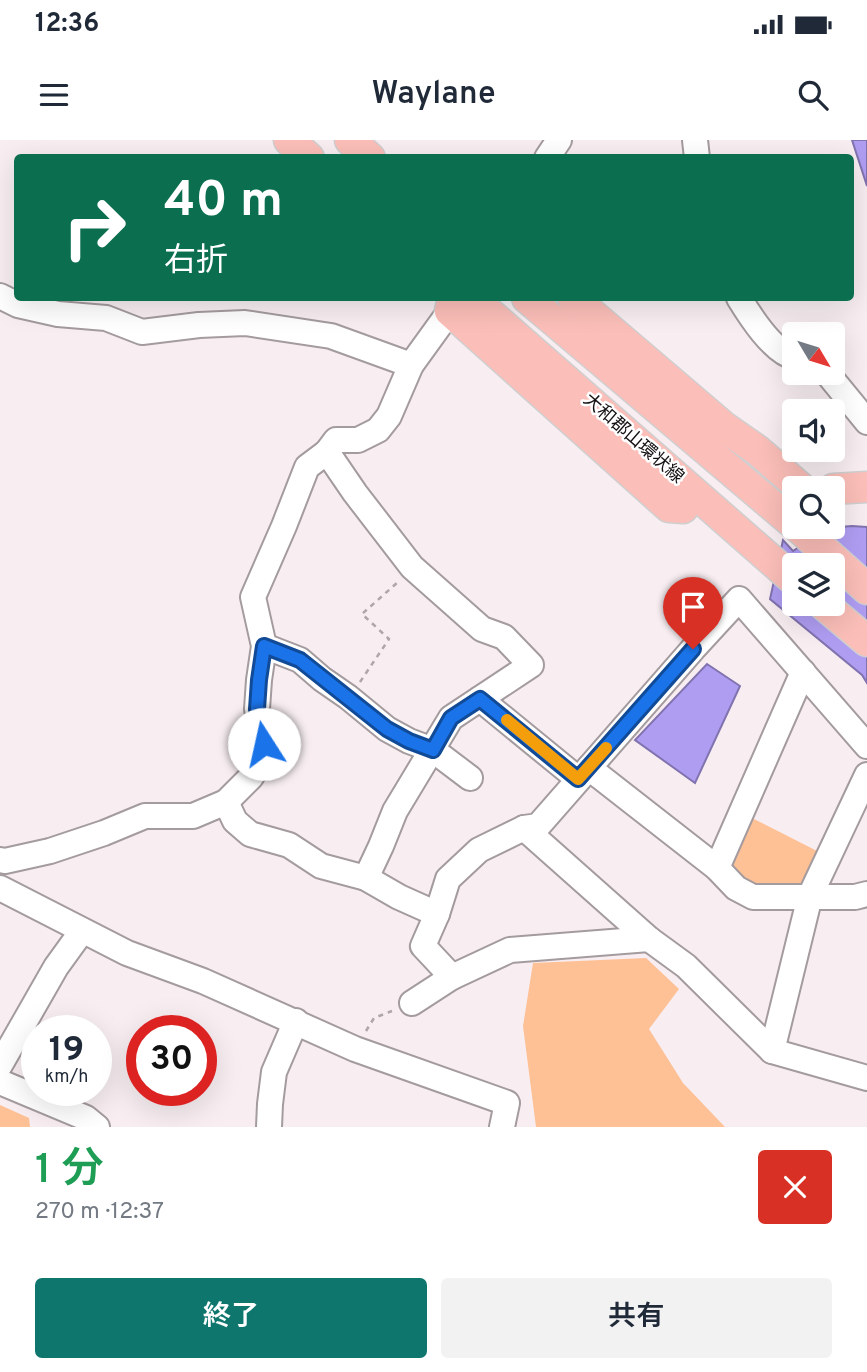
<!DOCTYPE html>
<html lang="ja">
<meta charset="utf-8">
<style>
body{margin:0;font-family:Overpass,"Noto Sans JP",sans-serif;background:#f2f2f3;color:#1f2937;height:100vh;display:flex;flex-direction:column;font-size:26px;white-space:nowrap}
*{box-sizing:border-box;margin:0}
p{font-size:23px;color:#747a83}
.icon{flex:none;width:38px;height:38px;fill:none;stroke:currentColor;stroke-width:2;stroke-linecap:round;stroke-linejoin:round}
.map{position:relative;height:987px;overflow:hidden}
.sheet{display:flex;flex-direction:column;background:#fff;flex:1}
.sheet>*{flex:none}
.banner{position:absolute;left:14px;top:14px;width:840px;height:147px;border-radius:7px;box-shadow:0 7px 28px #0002;background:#0b6e4f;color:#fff;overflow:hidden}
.needle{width:46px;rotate:128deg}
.tools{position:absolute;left:782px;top:182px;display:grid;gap:14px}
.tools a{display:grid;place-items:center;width:63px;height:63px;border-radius:7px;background:#fff;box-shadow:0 7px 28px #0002;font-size:35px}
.speed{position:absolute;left:21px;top:875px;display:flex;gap:14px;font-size:35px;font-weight:700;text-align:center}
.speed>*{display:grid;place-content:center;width:91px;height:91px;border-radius:50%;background:#fff;box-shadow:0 7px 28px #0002;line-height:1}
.speed small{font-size:18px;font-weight:400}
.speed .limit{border:10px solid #d22;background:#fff;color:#111}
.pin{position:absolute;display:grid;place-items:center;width:60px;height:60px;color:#fff;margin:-72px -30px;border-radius:50% 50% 50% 0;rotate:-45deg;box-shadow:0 0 7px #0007}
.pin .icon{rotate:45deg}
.me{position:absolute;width:77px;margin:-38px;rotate:350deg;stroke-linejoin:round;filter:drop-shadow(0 0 5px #0008)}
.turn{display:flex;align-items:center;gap:24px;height:147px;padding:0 35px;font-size:32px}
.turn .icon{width:91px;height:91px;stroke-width:2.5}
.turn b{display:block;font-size:49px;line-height:60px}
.round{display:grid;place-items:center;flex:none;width:74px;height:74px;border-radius:7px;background:#f2f2f3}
.headline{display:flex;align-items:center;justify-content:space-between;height:119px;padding:0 35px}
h1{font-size:42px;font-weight:600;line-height:52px;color:#1e9e55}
.cta{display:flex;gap:14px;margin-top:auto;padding:14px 35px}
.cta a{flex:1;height:80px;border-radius:7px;background:#0f766e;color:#fff;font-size:28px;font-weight:600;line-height:80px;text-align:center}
.cta a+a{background:#f2f2f3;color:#1f2937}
.status{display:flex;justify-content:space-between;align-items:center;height:49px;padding:0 35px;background:#fff;direction:ltr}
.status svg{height:19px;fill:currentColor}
header{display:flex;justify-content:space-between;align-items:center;height:91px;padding:0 35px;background:#fff;font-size:32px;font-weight:600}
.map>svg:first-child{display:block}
.green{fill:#fec095}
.water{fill:#af9df2;stroke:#8173af;stroke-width:2;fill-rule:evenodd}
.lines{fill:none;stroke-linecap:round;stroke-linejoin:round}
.minor-casing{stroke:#a49b9e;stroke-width:28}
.major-casing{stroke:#d0cfd0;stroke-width:33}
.path{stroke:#aea6a9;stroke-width:2.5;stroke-dasharray:5 5;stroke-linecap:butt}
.minor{stroke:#fff;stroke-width:24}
.major{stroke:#fbbeb8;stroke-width:30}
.route-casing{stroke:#114b97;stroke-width:18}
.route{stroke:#1a73e8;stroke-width:12}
.slow{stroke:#f59e0b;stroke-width:12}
.labels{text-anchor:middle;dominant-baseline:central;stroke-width:5;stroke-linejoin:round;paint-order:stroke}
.street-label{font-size:18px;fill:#151113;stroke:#fff}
</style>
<div class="status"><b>12:36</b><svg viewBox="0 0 49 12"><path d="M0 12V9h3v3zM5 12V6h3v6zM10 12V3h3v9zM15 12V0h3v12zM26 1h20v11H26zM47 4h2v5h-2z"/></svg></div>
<header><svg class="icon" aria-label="menu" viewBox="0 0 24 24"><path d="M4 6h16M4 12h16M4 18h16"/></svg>Waylane<svg class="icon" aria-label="search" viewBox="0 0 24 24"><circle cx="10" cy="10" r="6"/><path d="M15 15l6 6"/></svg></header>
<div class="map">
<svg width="867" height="987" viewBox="0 0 867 987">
<rect width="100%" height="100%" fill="#f8eef2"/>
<g class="green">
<path d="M746 675 821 713 808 746 747 749 726 718Z"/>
<path d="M646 818 679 849 649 889 683 943 725 987H536L523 886 533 823Z"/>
<path d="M0 965 29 978 30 987H0Z"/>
</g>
<g class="water">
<path d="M852 0H867V46Z"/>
<path d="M852 386 867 387V543L862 535 770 459 783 400 793 411 828 388ZM794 425H833V464H794Z"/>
<path d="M707 524 740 546 695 643 635 600Z"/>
</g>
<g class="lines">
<g class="minor-casing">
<g id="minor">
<path d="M695 0 697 18"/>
<path d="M547 18 559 0"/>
<path d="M0 156 18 165 58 174 106 178 142 192 199 185 245 183 331 196 411 225"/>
<path d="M739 158C750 176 773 212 794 217"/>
<path d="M827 233 867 282"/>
<path d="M327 312 355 353 412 427 482 489 504 497 531 525 451 578 395 671 381 706 366 738"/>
<path d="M264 506 300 520 322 539 348 557 387 589 409 601 433 610 470 638"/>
<path d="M480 559 578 639"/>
<path d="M589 628 717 728 736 748 753 757H855L867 754"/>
<path d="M226 662 235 681 250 694 289 705 321 726 366 738 399 757 437 774"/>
<path d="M524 688 649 799 686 826 772 911 867 938"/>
<path d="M0 720 5 721 50 711 104 693 145 676H193L226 662 251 637 259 624 264 604 257 569 259 540 264 506 253 457 284 386 307 327 327 312 336 300H358L378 290 389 276 411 225 450 171"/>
<path d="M717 728 803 532"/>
<path d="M0 748 127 813 203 841 355 909 507 963 502 987"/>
<path d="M452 837 423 806 437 774 448 739 479 710 524 688 538 686 693 509 739 459 867 606"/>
<path d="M412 863 452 837 510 810 649 799"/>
<path d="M772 911 810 756 867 635"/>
<path d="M0 925 56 827 82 791"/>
<path d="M0 942 86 978 97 987"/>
<path d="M269 987 270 964 274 932 296 881"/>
</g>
</g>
<g class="major-casing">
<g id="major">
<path d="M289 0 309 18"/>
<path d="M350 0 370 18"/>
<path d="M453 158 450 171 669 367 683 368"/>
<path d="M472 158 794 440"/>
<path d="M527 158 794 384"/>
<path d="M573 158 724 287 757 310 801 348"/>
<path d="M833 349 867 347"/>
<path d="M798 387 867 449"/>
<path d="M823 464 867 501"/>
</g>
</g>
<g class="path">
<path d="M360 542 389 499 362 474 398 442"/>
<path d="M366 891 374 878 392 871"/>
</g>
<use href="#minor" class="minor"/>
<use href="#major" class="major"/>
</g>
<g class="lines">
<g class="route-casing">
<path id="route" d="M264 604 257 569 259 540 264 506 300 520 387 589 409 601 433 610 451 578 480 559 578 639 693 509"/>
</g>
<use href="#route" class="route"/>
<path class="slow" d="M507 580 578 639 606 608"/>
</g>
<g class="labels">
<g class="street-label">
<text transform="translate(633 299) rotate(41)">大和郡山環状線</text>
</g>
</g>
</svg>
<div class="tools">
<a><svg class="needle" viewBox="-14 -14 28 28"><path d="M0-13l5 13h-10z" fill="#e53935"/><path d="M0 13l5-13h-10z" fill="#747a83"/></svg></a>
<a><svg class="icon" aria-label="sound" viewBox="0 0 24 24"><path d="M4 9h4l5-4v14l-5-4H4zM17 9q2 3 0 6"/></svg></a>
<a><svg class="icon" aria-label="search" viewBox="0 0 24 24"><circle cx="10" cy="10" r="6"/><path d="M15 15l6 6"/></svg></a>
<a><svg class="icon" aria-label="layers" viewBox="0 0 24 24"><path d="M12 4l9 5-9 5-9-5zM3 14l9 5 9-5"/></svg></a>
</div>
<div class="speed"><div>19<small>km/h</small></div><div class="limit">30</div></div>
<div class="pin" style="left:693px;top:509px;background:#d93025"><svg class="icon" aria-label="arrive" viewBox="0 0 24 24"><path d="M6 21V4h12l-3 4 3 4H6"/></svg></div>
<svg class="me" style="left:264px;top:604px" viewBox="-20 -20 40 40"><circle r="19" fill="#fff"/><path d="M0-13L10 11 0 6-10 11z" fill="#1a73e8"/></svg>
<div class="banner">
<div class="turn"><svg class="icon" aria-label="right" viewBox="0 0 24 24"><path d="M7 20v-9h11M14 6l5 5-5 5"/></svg><div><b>40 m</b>右折</div></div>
</div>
</div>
<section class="sheet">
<div class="headline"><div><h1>1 分</h1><p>270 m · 12:37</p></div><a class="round" style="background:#d93025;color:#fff"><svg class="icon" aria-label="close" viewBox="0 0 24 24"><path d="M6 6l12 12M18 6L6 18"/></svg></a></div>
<div class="cta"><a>終了</a><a>共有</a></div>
</section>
